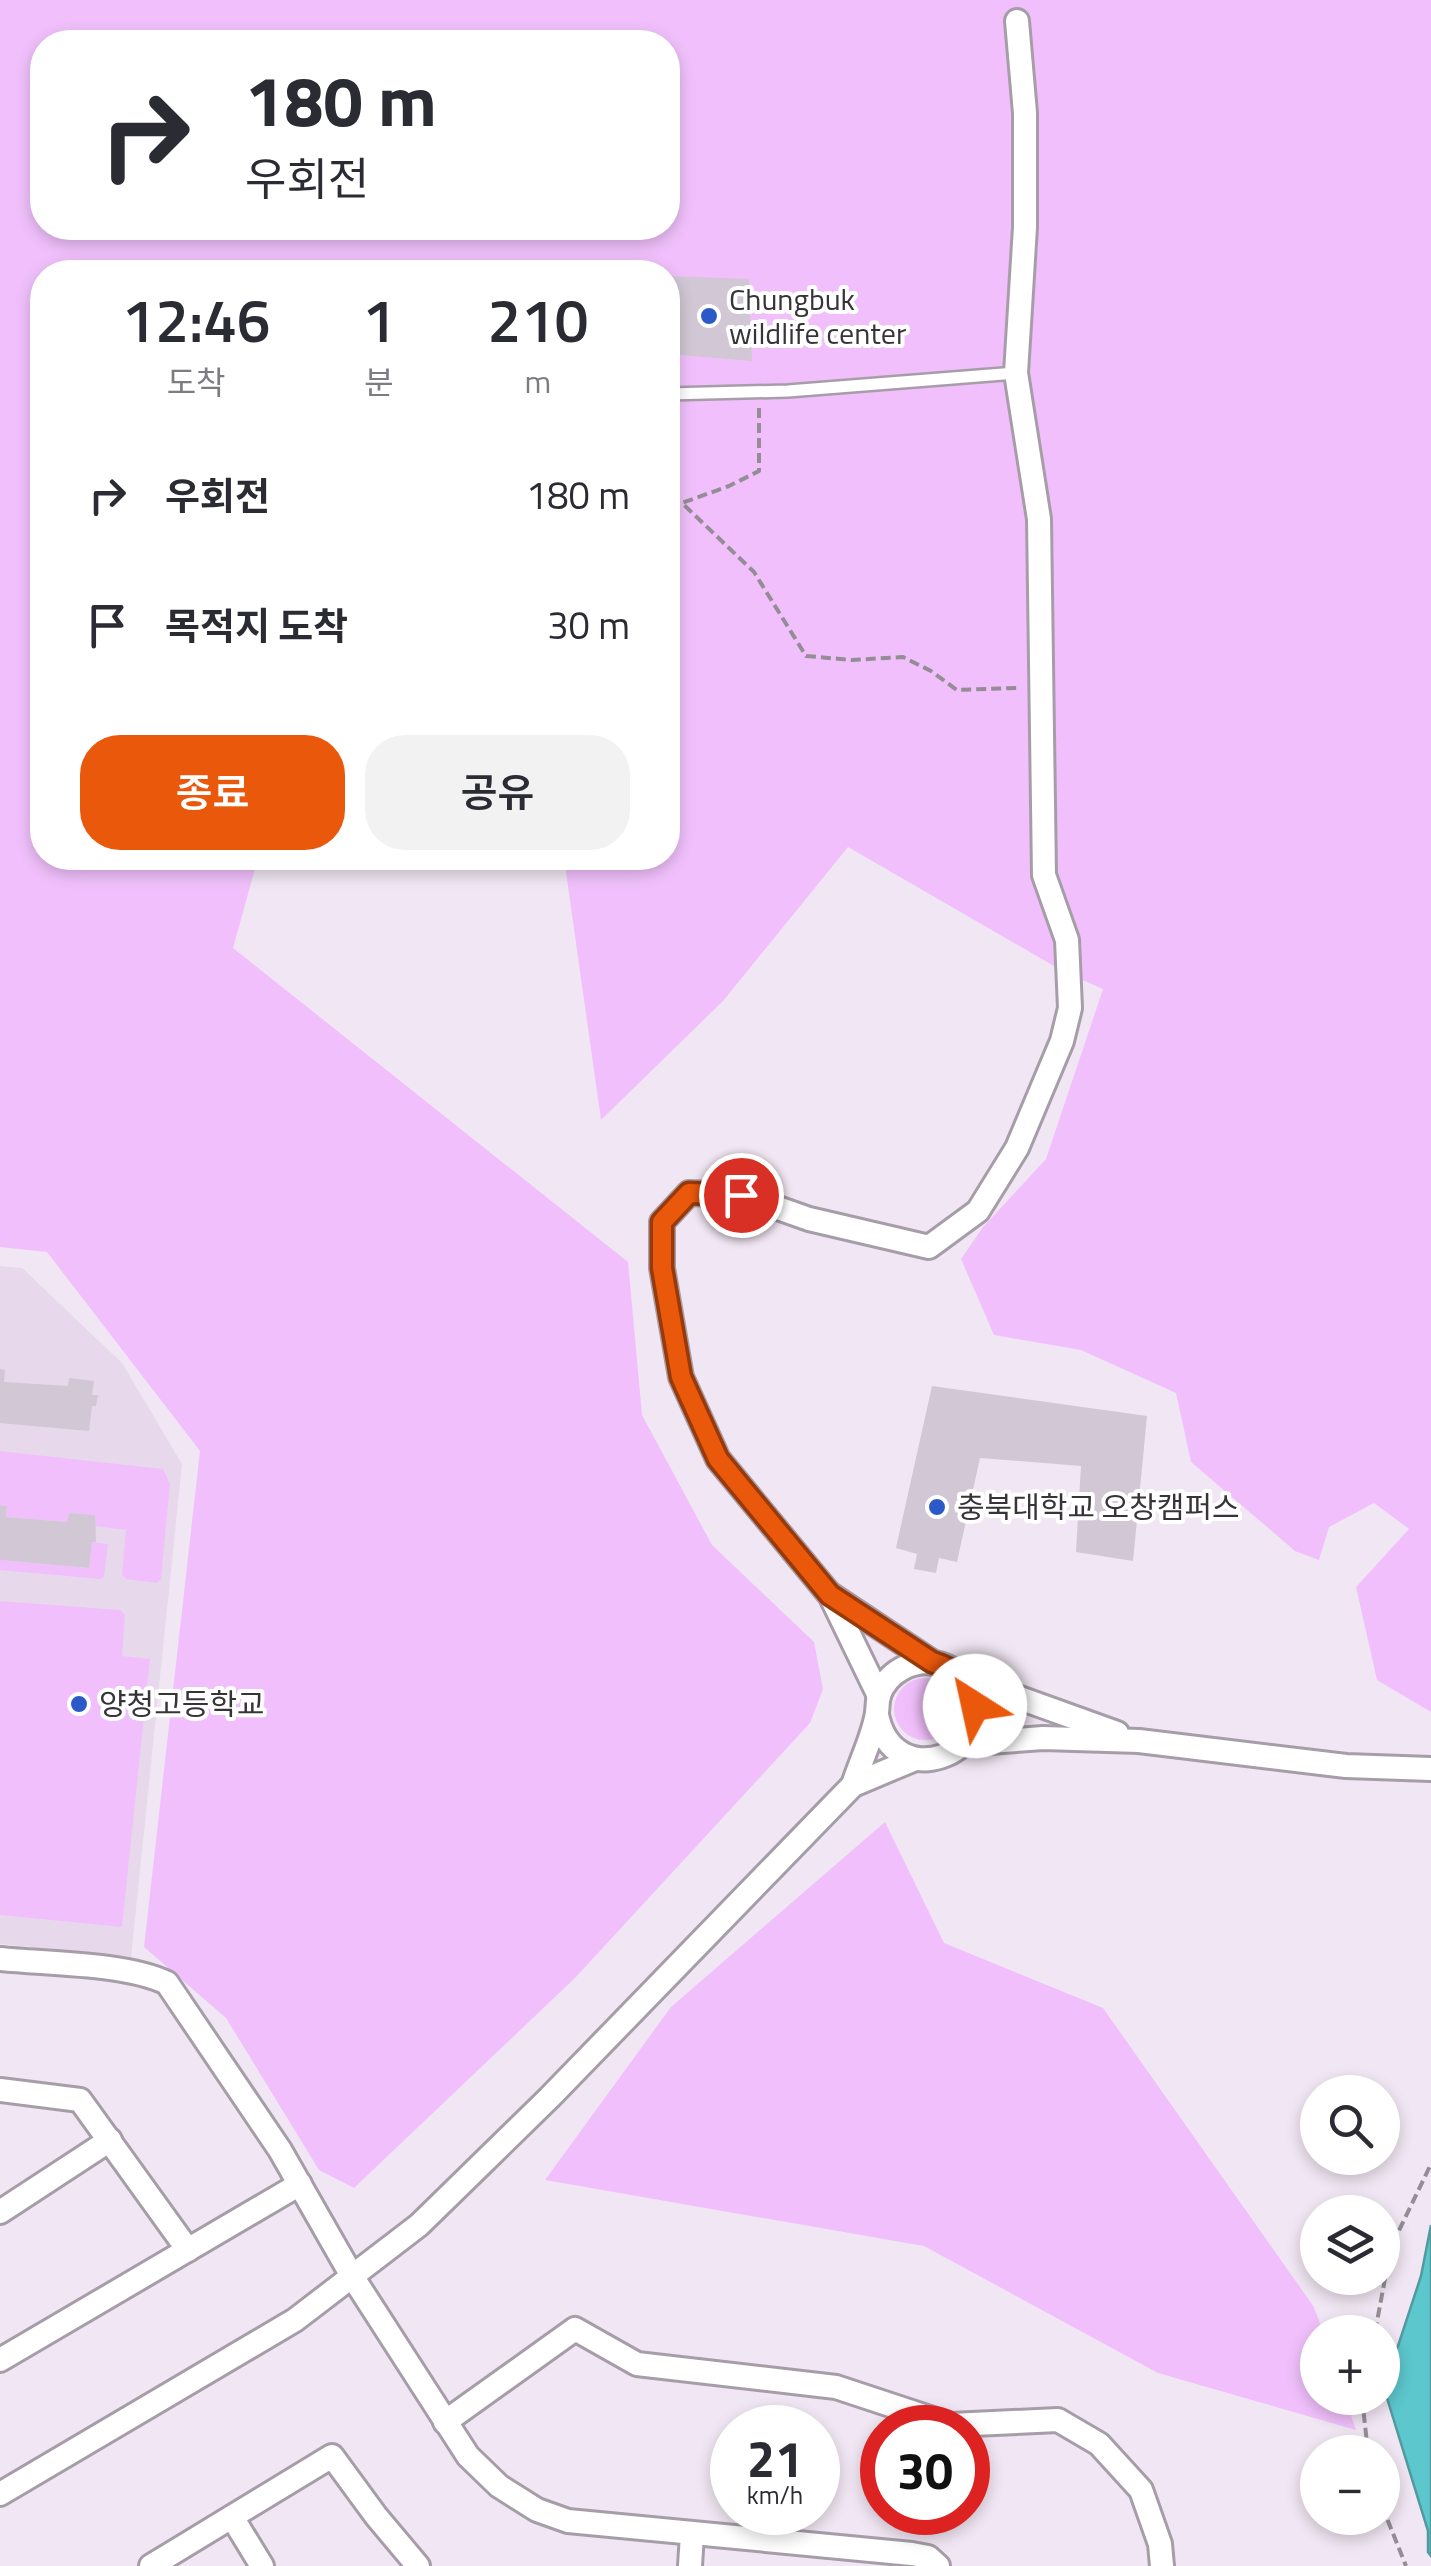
<!DOCTYPE html>
<html lang="ko">
<meta charset="utf-8">
<style>
body{margin:0;font-family:"Titillium Web","Noto Sans KR",sans-serif;background:#f2f2f3;color:#2b2b33;height:100vh;display:flex;flex-direction:column;font-size:38px;white-space:nowrap}
*{box-sizing:border-box;margin:0}
p{font-size:32px;color:#7c7c81}
.icon{flex:none;width:55px;height:55px;fill:none;stroke:currentColor;stroke-width:2;stroke-linecap:round;stroke-linejoin:round}
.map{position:relative;flex:1;overflow:hidden}
.panel{position:absolute;left:30px;top:260px;width:650px;height:610px;display:flex;flex-direction:column;background:#fff;border-radius:40px;box-shadow:0 5px 15px #0003}
.panel>*{flex:none}
.top-card{position:absolute;left:30px;top:30px;width:650px;height:210px;border-radius:40px;box-shadow:0 5px 15px #0003;background:#fff;color:#2b2b33;overflow:hidden}
.buttons{position:absolute;left:1300px;top:2075px;display:grid;gap:20px}
.buttons a{display:grid;place-items:center;width:100px;height:100px;border-radius:50%;background:#fff;box-shadow:0 5px 15px #0003;font-size:50px}
.speed{position:absolute;left:710px;top:2405px;display:flex;gap:20px;font-size:50px;font-weight:700;text-align:center}
.speed>*{display:grid;place-content:center;width:130px;height:130px;border-radius:50%;background:#fff;box-shadow:0 5px 15px #0003;line-height:1}
.speed small{font-size:25px;font-weight:400}
.speed .limit{border:15px solid #d22;background:#fff;color:#111}
.pin{position:absolute;display:grid;place-items:center;width:85px;height:85px;color:#fff;margin:-42px;border:5px solid #fff;border-radius:50%;box-shadow:0 2px 10px #0007}
.me{position:absolute;width:110px;margin:-55px;rotate:325deg;stroke-linejoin:round;filter:drop-shadow(0 0 8px #0008)}
.turn{display:flex;align-items:center;gap:35px;height:210px;padding:0 50px;font-size:45px}
.turn .icon{width:130px;height:130px;stroke-width:2.5}
.turn b{display:block;font-size:70px;line-height:85px}
.eta{display:flex;justify-content:space-evenly;align-items:center;height:170px;text-align:center}
.eta b{font-size:60px;font-weight:600;line-height:70px}
.cta{display:flex;gap:20px;margin-top:auto;padding:20px 50px}
.cta a{flex:1;height:115px;border-radius:40px;background:#ea580c;color:#fff;font-size:40px;font-weight:600;line-height:115px;text-align:center}
.cta a+a{background:#f2f2f3;color:#2b2b33}
ul{padding:0;list-style:none}
li{display:flex;align-items:center;gap:30px;height:130px;padding:0 50px}
li div{flex:1}
li b{display:block;font-size:38px}
li em{font-style:normal}
.map>svg:first-child{display:block}
.built{fill:#e8d8eb}
.green{fill:#f1c0fc;fill-rule:evenodd}
.water{fill:#5cc7cd;stroke:#519ba0;stroke-width:2.5}
.building{fill:#d1c7d5}
.lines{fill:none;stroke-linecap:round;stroke-linejoin:round}
.lane-casing{stroke:#a79da9;stroke-width:16}
.street-casing{stroke:#a79da9;stroke-width:28}
.path{stroke:#948d96;stroke-width:4;stroke-dasharray:10 5;stroke-linecap:butt}
.lane{stroke:#fff;stroke-width:11}
.street{stroke:#fff;stroke-width:22}
.route-casing{stroke:#983908;stroke-width:25}
.route{stroke:#ea580c;stroke-width:18}
.poi-dot{fill:#2b5ac8;stroke:#fff;stroke-width:4}
.labels{text-anchor:middle;dominant-baseline:central;stroke-width:8;stroke-linejoin:round;paint-order:stroke}
.poi-label{font-size:30px;fill:#373338;stroke:#fff;text-anchor:start}
</style>
<div class="map">
<svg width="1431" height="2566" viewBox="0 0 1431 2566">
<rect width="100%" height="100%" fill="#f1e6f3"/>
<path class="built" d="M0 1266 22 1268 122 1363 182 1464 131 1957 0 1944Z"/>
<g class="green">
<path d="M0 0H1431V1712L1377 1680 1356 1587 1409 1529 1374 1503 1329 1527 1319 1560 1295 1551 1191 1462 1176 1393 1081 1350 994 1335 961 1259 983 1227 1046 1159 1103 989 1066 973 848 847 723 1001 601 1120 564 858H668V272H42V858H258L233 948 628 1262 642 1415 712 1545 814 1642 823 1689 810 1723 575 1978 354 2188 319 2170 226 2018 144 1947 200 1451 47 1252 0 1247ZM42 42H668V228H42Z"/>
<path d="M0 1451 163 1469 170 1484 161 1579 157 1583 126 1579 122 1574 126 1530 94 1526 95 1515 69 1513 67 1522 6 1517 7 1506 0 1505Z"/>
<path d="M92 1542 108 1544 104 1577 100 1579 0 1570V1560L88 1568Z"/>
<path d="M0 1601 120 1610 125 1615 122 1656 150 1659 122 1927 0 1915Z"/>
<circle cx="925" cy="1709" r="31"/>
<path d="M885 1822 944 1943 1103 2008 1314 2307 1323 2332H1318V2398H1345L1356 2430 1158 2373 924 2246 545 2180 671 2007Z"/>
</g>
<path class="water" d="M1431 2225V2556L1428 2552V2531L1383 2385V2376L1398 2346 1421 2276Z"/>
<g class="building">
<path d="M668 276 749 279 752 361 668 354Z"/>
<path d="M0 1369 5 1370 4 1382 68 1386 69 1378 94 1381 92 1395H98L96 1406H92L89 1431 0 1423Z"/>
<path d="M932 1386 1147 1416 1133 1561 1076 1552 1081 1466 980 1458 957 1562 939 1558 936 1573 914 1569 917 1554 896 1548Z"/>
<path d="M0 1505 7 1506 6 1517 67 1522 69 1513 95 1515 96 1542H92L89 1568 0 1560Z"/>
</g>
<g class="lines">
<g class="lane-casing">
<path id="lane" d="M668 394 788 391 1016 373"/>
</g>
<g class="street-casing">
<g id="street">
<path d="M831 1595 932 1662"/>
<path d="M961 1677 1117 1733"/>
<path d="M879 1696 830 1595 718 1459 681 1377 662 1268V1222L689 1193 741 1195 809 1219 929 1247 978 1211 1017 1148 1062 1041 1070 1008 1067 940 1044 875 1039 519 1016 373 1025 227V113L1017 21"/>
<path d="M962 1744 1043 1738 1139 1741 1346 1766 1431 1769"/>
<path d="M853 1785C860 1763 871 1741 876 1718 878 1711 877 1703 879 1695 887 1673 911 1659 935 1663 950 1666 964 1676 971 1690 1001 1754 893 1795 877 1715"/>
<path d="M0 1959C48 1964 125 1963 167 1983L280 2150 352 2276 468 2456 499 2486 537 2510 568 2521 912 2554 928 2557 938 2566"/>
<path d="M0 2090 80 2100 188 2250"/>
<path d="M0 2212 110 2140"/>
<path d="M0 2360 300 2184"/>
<path d="M445 2422 575 2329 637 2364 836 2387 951 2425 1058 2420 1099 2444 1141 2490 1160 2544 1162 2566"/>
<path d="M0 2494 295 2320 419 2225 550 2097 853 1785 915 1759"/>
<path d="M232 2517 262 2566"/>
<path d="M151 2566 332 2456 376 2516 418 2566"/>
<path d="M690 2566 692 2534"/>
</g>
</g>
<g class="path">
<path d="M759 408V471L729 486 682 503 754 572 806 656 852 660 903 657 931 671 957 690 1017 688"/>
<path d="M1375 2332 1391 2247 1431 2164"/>
<path d="M1362 2398 1368 2452"/>
<path d="M1382 2506 1406 2566"/>
</g>
<use href="#lane" class="lane"/>
<use href="#street" class="street"/>
</g>
<g class="lines">
<g class="route-casing">
<path id="route" d="M741 1195 689 1193 662 1222V1268L681 1377 718 1459 830 1595 932 1662C956 1669 969 1681 975 1706"/>
</g>
<use href="#route" class="route"/>
</g>
<g class="poi-dot">
<circle cx="709" cy="316" r="10"/>
<circle cx="937" cy="1507" r="10"/>
<circle cx="79" cy="1704" r="10"/>
</g>
<g class="labels">
<g class="poi-label">
<text x="729" y="299">Chungbuk<tspan x="729" dy="34">wildlife center</tspan></text>
<text x="957" y="1507">충북대학교 오창캠퍼스</text>
<text x="99" y="1704">양청고등학교</text>
</g>
</g>
</svg>
<div class="buttons">
<a><svg class="icon" aria-label="search" viewBox="0 0 24 24"><circle cx="10" cy="10" r="6"/><path d="M15 15l6 6"/></svg></a>
<a><svg class="icon" aria-label="layers" viewBox="0 0 24 24"><path d="M12 4l9 5-9 5-9-5zM3 14l9 5 9-5"/></svg></a>
<a>+</a>
<a>−</a>
</div>
<div class="speed"><div>21<small>km/h</small></div><div class="limit">30</div></div>
<div class="pin" style="left:741px;top:1195px;background:#d93025"><svg class="icon" aria-label="arrive" viewBox="0 0 24 24"><path d="M6 21V4h12l-3 4 3 4H6"/></svg></div>
<svg class="me" style="left:975px;top:1706px" viewBox="-20 -20 40 40"><circle r="19" fill="#fff"/><path d="M0-13L10 11 0 6-10 11z" fill="#ea580c"/></svg>
<div class="top-card">
<div class="turn"><svg class="icon" aria-label="right" viewBox="0 0 24 24"><path d="M7 20v-9h11M14 6l5 5-5 5"/></svg><div><b>180 m</b>우회전</div></div>
</div>
<section class="panel">
<div class="eta">
<div><b>12:46</b><p>도착</p></div>
<div><b>1</b><p>분</p></div>
<div><b>210</b><p>m</p></div>
</div>
<ul>
<li><svg class="icon" aria-label="right" viewBox="0 0 24 24"><path d="M7 20v-9h11M14 6l5 5-5 5"/></svg><div><b>우회전</b></div><em>180 m</em></li>
<li><svg class="icon" aria-label="arrive" viewBox="0 0 24 24"><path d="M6 21V4h12l-3 4 3 4H6"/></svg><div><b>목적지 도착</b></div><em>30 m</em></li>
</ul>
<div class="cta"><a>종료</a><a>공유</a></div>
</section>
</div>
